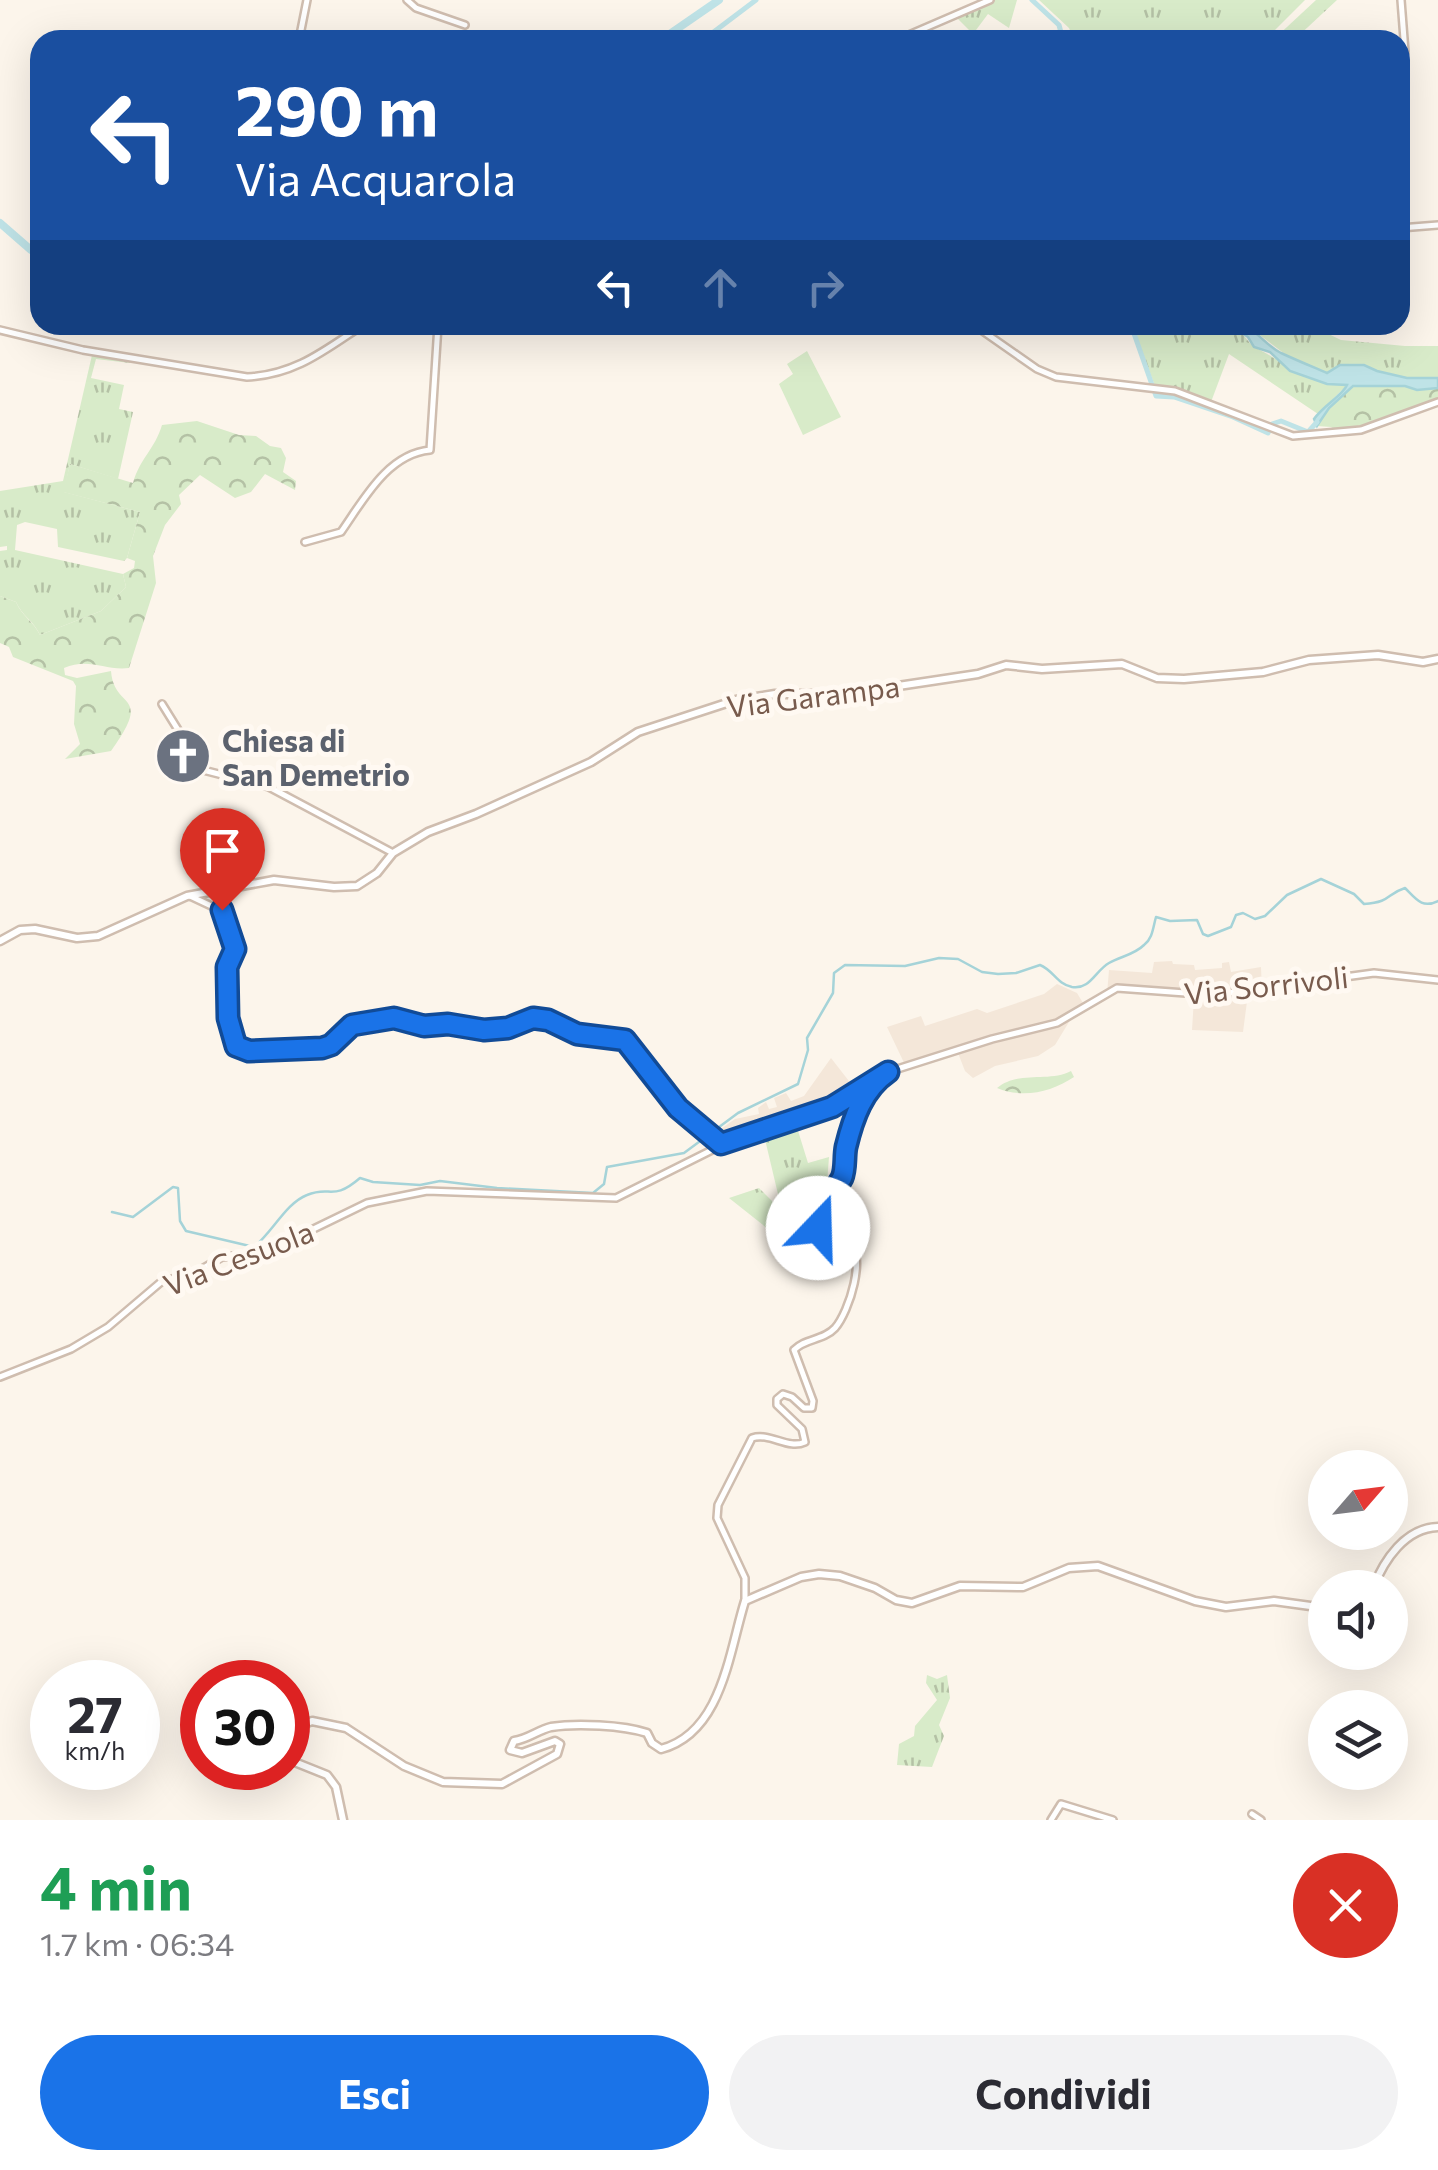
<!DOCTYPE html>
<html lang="it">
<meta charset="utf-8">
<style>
body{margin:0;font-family:Commissioner,sans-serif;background:#f2f2f3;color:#2b2b33;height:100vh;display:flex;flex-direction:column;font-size:38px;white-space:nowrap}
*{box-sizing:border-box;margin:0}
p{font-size:32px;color:#7c7c81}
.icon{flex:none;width:55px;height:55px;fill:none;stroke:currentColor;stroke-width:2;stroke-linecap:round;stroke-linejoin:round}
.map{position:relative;height:1820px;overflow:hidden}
.details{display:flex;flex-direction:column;background:#fff;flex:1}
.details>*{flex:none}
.banner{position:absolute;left:30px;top:30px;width:1380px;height:305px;border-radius:30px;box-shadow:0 10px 40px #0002;background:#1a4fa0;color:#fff;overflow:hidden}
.needle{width:65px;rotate:62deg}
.controls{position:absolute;left:1308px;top:1450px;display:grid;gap:20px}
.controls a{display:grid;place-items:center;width:100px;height:100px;border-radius:50%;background:#fff;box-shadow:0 10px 40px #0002;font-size:50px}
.speed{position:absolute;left:30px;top:1660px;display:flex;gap:20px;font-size:50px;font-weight:700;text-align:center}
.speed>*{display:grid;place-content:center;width:130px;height:130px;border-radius:50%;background:#fff;box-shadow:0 10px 40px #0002;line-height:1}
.speed small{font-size:25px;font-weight:400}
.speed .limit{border:15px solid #d22;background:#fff;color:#111}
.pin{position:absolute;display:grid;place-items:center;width:85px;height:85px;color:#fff;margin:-102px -42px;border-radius:50% 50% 50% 0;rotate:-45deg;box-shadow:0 0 10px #0007}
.pin .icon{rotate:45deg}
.me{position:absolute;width:110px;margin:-55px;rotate:21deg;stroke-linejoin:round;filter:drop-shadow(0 0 8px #0008)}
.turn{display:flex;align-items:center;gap:35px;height:210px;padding:0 40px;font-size:45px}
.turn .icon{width:130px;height:130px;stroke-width:2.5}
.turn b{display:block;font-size:70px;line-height:85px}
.lanes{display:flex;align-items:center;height:95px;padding:0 40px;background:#0003;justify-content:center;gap:50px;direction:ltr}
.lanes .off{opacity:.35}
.round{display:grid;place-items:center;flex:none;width:105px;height:105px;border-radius:52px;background:#f2f2f3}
.headline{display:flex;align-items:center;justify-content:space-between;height:170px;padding:0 40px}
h1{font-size:60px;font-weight:700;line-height:75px;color:#1e9e55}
.primary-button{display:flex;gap:20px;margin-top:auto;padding:20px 40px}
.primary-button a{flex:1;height:115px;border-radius:60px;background:#1a73e8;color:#fff;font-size:40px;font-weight:700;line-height:115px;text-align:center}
.primary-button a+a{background:#f2f2f3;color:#2b2b33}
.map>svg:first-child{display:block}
.residential{fill:#f4e7d9}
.grass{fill:url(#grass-tufts)}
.forest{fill:url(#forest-crowns)}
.garden{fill:#d8ebc9}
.water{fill:#bfe3e7;stroke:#a5d3d8;stroke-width:2.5}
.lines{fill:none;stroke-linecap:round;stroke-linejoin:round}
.stream{stroke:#a5d3d8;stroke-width:2.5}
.canal{stroke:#bfe3e7;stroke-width:5}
.river{stroke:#bfe3e7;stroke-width:8}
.minor-casing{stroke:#cfbdaf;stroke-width:10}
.tertiary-casing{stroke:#cfbdaf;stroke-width:11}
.minor{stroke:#fff;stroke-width:5}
.tertiary{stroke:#fff;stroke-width:6}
.route-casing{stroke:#114b97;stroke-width:25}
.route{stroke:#1a73e8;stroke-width:18}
.labels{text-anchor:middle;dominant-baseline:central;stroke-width:10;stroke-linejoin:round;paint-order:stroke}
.street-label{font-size:30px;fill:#785b4d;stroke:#fff9f2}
.worship-label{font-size:30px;font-weight:bold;fill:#5b616d;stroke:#fff9f2;text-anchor:start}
</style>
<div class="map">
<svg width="1438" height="1820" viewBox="0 0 1438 1820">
<defs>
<pattern id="grass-tufts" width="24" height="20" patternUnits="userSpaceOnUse" patternTransform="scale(2.5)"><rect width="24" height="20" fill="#d8ebc9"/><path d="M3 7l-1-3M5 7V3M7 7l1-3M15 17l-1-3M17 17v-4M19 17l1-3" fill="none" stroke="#b4c1a5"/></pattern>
<pattern id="forest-crowns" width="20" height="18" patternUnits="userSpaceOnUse" patternTransform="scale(2.5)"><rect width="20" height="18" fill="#d8ebc9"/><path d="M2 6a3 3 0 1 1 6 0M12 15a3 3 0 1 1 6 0" fill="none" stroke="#b4c1a5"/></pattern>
</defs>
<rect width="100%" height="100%" fill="#fcf5eb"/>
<g class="residential">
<path d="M1172 961 1173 964 1194 965 1195 970 1222 968V963L1229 962 1231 972 1261 967 1262 991 1248 994 1243 1032 1192 1030 1194 998 1123 990 1107 994 1109 970 1152 973 1154 962Z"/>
<path d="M1057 984 1077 993 1086 1008 1072 1017 1055 1045 1038 1056 995 1066 973 1078 965 1071 958 1053 907 1069 887 1027 921 1016 925 1026 977 1009 987 1013 1044 994Z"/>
<path d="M831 1058 859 1094 838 1107 719 1148 711 1136 735 1119 759 1114 758 1108 766 1102 769 1109 777 1107 774 1098 786 1093 791 1101 804 1096Z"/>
</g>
<g class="grass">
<path d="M989 0H1017L1009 28 988 14 973 34 956 17Z"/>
<path d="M1039 0H1305L1265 40 1259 37 1074 40 1069 28Z"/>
<path d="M1316 0H1337L1294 40H1273Z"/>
<path d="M1132 325C1152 325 1220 320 1234 327 1244 332 1247 343 1256 348 1287 364 1311 385 1348 384L1318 414 1229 354 1211 402 1155 386Z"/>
<path d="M1245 325H1310L1341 340 1405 346H1438V378C1413 380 1386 376 1364 365 1352 367 1335 374 1323 372 1294 367 1269 339 1245 325Z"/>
<path d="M92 355 131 360 130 363 96 359 91 378 124 385 119 409 133 412 118 479 70 464 64 492 140 512 127 558 124 561 58 547 57 529 25 522 17 525 15 550 123 574 126 587 101 611 40 635C34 621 22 616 16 602L0 596V551L7 550V546L0 547V491L63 481Z"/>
<path d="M795 1121 808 1163 829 1157 827 1183 801 1219 809 1218 816 1228 813 1232 783 1241 729 1198 759 1188 782 1211 763 1131Z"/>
<path d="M927 1675 937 1679 947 1675 950 1698 939 1725 944 1736 932 1767 897 1765 899 1744 914 1736 915 1726 937 1700 926 1683Z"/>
</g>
<g class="forest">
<path d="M1353 386H1405L1417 390 1438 388V401L1360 429 1337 431 1331 427 1317 426 1329 408Z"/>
<path d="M197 421 239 435 256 436 270 446 281 448 286 458 283 472 296 481 295 490 265 474 251 492 235 498 200 475 179 495 181 504 165 525 153 556 156 583 129 668C105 671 89 657 64 668L65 675 77 678 111 671C114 711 154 691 111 751L65 759 80 744 74 724 76 686 73 681 13 657 9 647 0 643V596L16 602C22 616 34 622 40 635L101 611 126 587 123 574 134 568 135 561 127 558 140 512 63 492 70 464 133 483C140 458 155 449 162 425Z"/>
<path d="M1071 1071 1074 1077C1051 1092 1024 1099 997 1088 1018 1070 1048 1083 1071 1071Z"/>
</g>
<path class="garden" d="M807 351 841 417 803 435 779 384 793 374 787 364Z"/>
<path class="water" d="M1231 325C1257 325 1261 343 1281 353 1296 360 1313 367 1327 373L1340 365H1364L1377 371 1407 378H1438V388L1417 390 1405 386H1353L1329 408 1317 426 1314 419C1323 406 1343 395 1347 385L1327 384 1290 371 1270 352 1254 347 1248 337Z"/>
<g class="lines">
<path class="stream" d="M112 1212 133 1217 173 1187 178 1188 180 1221 186 1231 254 1247C272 1233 286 1203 307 1195 331 1185 332 1202 360 1178L373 1182 420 1185 440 1181 497 1188 593 1193 604 1184 607 1167 684 1153 738 1113 798 1084 808 1050 807 1038 833 993 834 973 845 965 905 966 939 958 958 959 982 972 998 974 1016 973 1040 965C1053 970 1057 984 1072 987 1090 990 1095 971 1109 963 1121 956 1134 955 1144 945 1153 938 1153 927 1156 917L1170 921 1197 920 1203 934 1208 936 1231 927 1236 915 1243 913 1255 919 1265 916 1287 895 1321 879 1354 894 1364 904C1392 902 1386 894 1405 888 1416 899 1422 909 1438 901"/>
<g class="canal">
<path d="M1032 0 1059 25 1063 40"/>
<path d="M703 40 756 0"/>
<path d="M1131 325 1156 396 1174 397 1233 417 1268 433 1272 424 1281 421 1308 432 1317 422"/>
</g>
<g class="river">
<path d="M661 40 719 0"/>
<path d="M0 223 31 250 40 252"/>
</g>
<g class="minor-casing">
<g id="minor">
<path d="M407 0 416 8 465 25"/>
<path d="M1401 0 1405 52"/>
<path d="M299 40 307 0"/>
<path d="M897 40 990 0"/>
<path d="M1400 228 1438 225"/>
<path d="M742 325H759"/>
<path d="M974 325 1037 369 1056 377 1175 391 1293 436 1361 430 1438 402"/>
<path d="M0 330 83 350 247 377C295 375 325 350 363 325"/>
<path d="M305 542 341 532C363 501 387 454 430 450L438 325"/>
<path d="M162 704 203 770 269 787 393 853"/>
<path d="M190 896 222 911 235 949 227 967 228 1019 236 1046 249 1051 322 1048 331 1045 353 1025 393 1018 424 1026 448 1024 484 1030 508 1028 533 1018 548 1019 577 1033 625 1040 678 1108 721 1144"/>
<path d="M0 1377 71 1349 108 1327 161 1282 197 1272 222 1257 264 1253 367 1203 427 1191 616 1198 736 1138 832 1107 857 1094 876 1077"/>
<path d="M745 1601V1578L717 1518 718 1505 752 1438C770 1432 788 1450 805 1442L802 1429 777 1405V1399L783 1394 792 1397 804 1408H812L813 1401 794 1350C805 1338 823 1341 835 1328 849 1312 868 1254 847 1241 832 1231 816 1232 810 1214 818 1198 835 1193 842 1178 846 1169 844 1157 846 1147 853 1118 863 1089 888 1072L992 1039 1057 1023 1117 988 1213 995 1374 973 1438 980"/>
<path d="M1252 1814 1261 1820"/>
<path d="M1051 1820 1061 1804 1113 1820"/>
</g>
</g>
<g class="tertiary-casing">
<g id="tertiary">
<path d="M0 941 20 930 35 929 77 938 98 936 187 896 274 880 334 887 357 886 377 873 393 853 428 832 476 814 591 762 638 732 736 700 775 694H845L978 674 1006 665 1042 669 1122 664 1157 678 1184 679 1263 672 1309 660 1378 655 1423 662 1438 659"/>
<path d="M1373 1588C1384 1560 1405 1528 1438 1527"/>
<path d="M343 1820 336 1787 327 1775 292 1761 288 1751 300 1726 312 1721 346 1728 404 1766 443 1782 502 1784 557 1754 560 1744 555 1741 522 1753 510 1750 514 1741C528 1739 538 1730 551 1727 576 1723 623 1725 647 1733L652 1743 661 1749C722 1733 729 1652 745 1601L801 1577 819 1574 840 1576 875 1588 896 1600 912 1603 960 1586 1023 1587 1069 1568 1098 1566 1195 1601 1226 1607 1274 1601 1325 1608"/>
</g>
</g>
<use href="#minor" class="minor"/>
<use href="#tertiary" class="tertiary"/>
</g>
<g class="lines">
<g class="route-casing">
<path id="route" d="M222 910 235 949 227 967 228 1018 236 1046 249 1051 322 1048 331 1045 352 1025 394 1018 424 1026 448 1024 484 1030 508 1028 533 1018 548 1020 577 1034 625 1040 678 1108 721 1144 832 1107 888 1072C863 1089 853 1118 846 1147 844 1157 846 1169 842 1178 835 1193 818 1198 810 1214L818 1228"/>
</g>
<use href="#route" class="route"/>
</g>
<defs>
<g id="church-disc" transform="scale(2.875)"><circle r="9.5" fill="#6b7280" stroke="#fff9f2"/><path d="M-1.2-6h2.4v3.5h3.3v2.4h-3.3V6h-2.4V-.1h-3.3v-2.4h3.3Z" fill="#fff"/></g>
</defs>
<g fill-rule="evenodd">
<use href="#church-disc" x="183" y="756"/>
</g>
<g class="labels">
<g class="street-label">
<text transform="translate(813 695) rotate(-7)">Via Garampa</text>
<text transform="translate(1266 984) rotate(-6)">Via Sorrivoli</text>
<text transform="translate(238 1257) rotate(-21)">Via Cesuola</text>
</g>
<g class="worship-label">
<text x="222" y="739">Chiesa di<tspan x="222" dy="34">San Demetrio</tspan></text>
</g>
</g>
</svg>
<div class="controls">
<a><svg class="needle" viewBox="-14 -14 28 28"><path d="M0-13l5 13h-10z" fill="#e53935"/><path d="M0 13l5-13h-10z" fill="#7c7c81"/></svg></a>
<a><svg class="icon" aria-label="sound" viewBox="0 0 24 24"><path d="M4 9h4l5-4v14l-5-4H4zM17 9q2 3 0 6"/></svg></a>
<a><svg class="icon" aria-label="layers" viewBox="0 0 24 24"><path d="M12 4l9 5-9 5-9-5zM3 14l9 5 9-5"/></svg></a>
</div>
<div class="speed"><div>27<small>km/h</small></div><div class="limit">30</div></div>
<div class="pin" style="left:222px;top:910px;background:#d93025"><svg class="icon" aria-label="arrive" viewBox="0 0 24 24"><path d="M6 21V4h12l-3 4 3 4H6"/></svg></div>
<svg class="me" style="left:818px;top:1228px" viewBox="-20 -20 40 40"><circle r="19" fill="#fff"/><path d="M0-13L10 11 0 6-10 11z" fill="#1a73e8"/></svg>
<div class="banner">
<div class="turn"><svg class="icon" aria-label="left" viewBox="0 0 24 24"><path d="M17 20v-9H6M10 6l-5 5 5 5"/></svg><div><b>290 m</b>Via Acquarola</div></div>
<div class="lanes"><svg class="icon" aria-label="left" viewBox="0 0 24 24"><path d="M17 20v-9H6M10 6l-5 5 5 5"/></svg><svg class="icon off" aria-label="ahead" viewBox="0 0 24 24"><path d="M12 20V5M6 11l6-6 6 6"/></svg><svg class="icon off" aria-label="right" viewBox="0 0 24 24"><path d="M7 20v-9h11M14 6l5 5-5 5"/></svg></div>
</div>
</div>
<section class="details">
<div class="headline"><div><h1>4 min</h1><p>1.7 km · 06:34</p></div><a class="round" style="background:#d93025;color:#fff"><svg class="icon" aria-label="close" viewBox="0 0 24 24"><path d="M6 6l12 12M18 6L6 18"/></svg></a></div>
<div class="primary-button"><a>Esci</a><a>Condividi</a></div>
</section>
